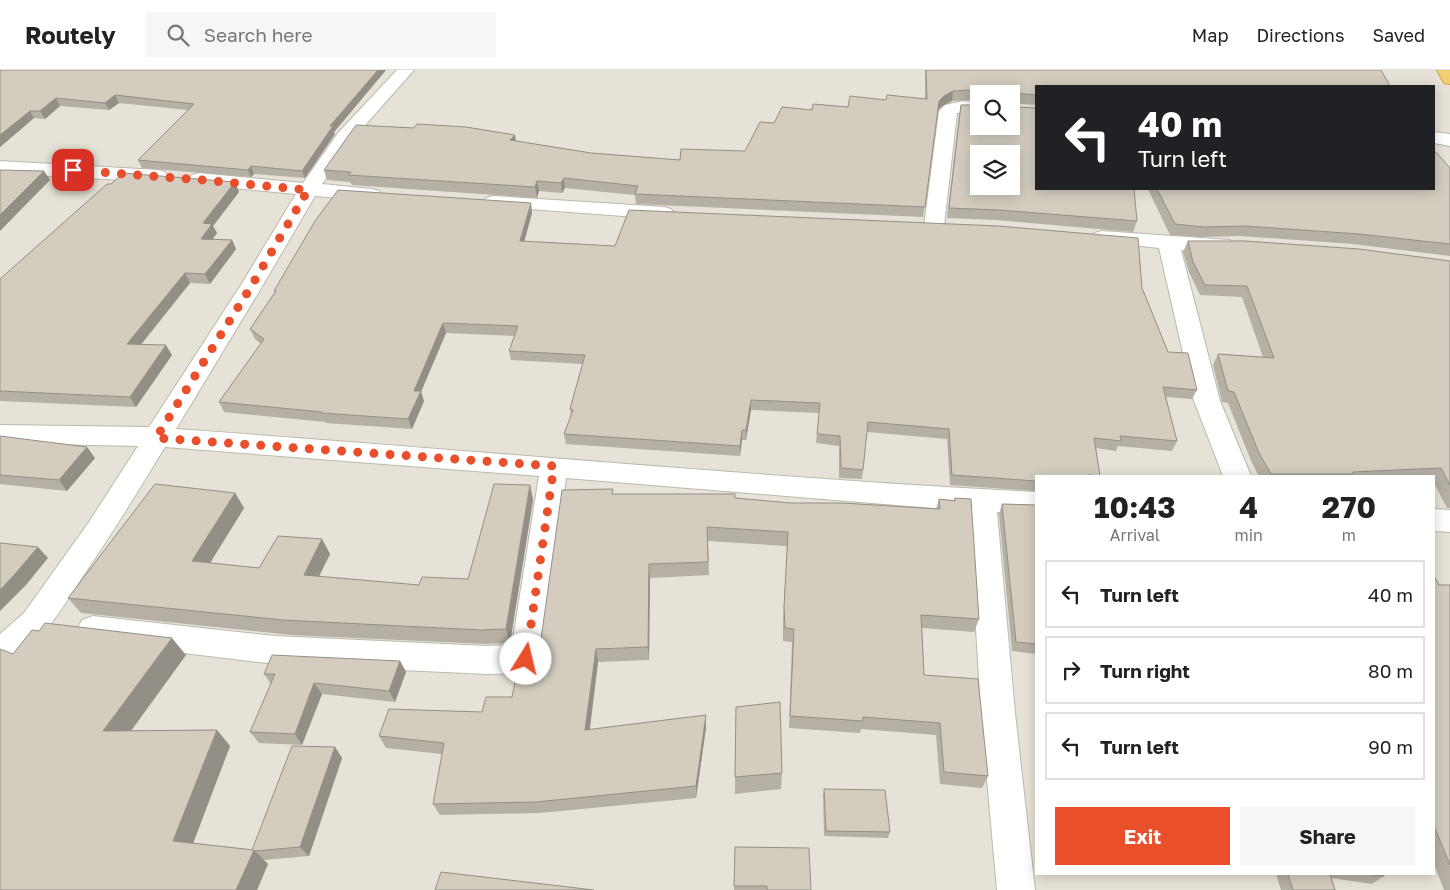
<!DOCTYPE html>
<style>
body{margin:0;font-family:"Golos Text",sans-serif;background:#f6f6f6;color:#222;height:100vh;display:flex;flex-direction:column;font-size:19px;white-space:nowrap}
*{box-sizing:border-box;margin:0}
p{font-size:16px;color:#767676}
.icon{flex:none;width:28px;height:28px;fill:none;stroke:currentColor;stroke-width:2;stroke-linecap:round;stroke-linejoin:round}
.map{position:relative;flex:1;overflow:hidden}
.drawer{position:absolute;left:1035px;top:405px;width:400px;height:400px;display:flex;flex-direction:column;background:#fff;border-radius:0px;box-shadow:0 2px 12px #0003}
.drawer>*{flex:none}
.banner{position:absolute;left:1035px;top:15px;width:400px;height:105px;border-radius:0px;box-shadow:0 2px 12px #0003;background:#202124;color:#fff;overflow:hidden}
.controls{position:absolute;left:970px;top:15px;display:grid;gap:10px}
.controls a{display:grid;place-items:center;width:50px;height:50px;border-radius:0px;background:#fff;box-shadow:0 2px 12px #0003;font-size:25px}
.pin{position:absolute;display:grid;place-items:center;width:42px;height:42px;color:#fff;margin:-21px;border-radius:10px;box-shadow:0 2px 8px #0006}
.me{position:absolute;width:55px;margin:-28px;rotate:9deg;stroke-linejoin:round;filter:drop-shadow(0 0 4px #0008)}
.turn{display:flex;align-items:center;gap:18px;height:105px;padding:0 20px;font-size:22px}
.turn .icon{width:65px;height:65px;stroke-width:2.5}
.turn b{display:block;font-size:35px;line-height:42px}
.eta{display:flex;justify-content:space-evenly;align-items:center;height:85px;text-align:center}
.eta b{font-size:30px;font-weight:700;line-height:35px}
.cta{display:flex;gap:10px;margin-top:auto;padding:10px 20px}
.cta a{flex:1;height:58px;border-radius:0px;background:#e84f2a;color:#fff;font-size:20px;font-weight:700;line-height:58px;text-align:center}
.cta a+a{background:#f6f6f6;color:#222}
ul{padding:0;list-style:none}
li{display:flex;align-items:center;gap:15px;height:68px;margin:0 10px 8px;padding:0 10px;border:2px solid #e0e0e0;border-radius:0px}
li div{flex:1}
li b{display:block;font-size:19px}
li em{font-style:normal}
header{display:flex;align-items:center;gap:30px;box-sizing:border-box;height:70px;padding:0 25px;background:#fff;border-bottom:1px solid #e0e0e0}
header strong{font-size:24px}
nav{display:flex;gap:28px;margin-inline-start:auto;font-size:18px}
.search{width:350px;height:45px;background:#f6f6f6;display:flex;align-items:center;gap:12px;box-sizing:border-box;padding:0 18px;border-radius:0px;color:#767676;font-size:19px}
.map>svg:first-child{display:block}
.residential{fill:#e6e2d7;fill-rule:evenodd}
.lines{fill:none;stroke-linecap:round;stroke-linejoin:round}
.street-casing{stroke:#bdb8ac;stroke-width:2}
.highway-casing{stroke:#d0a345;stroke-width:2}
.street{fill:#fff;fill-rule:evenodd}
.highway{fill:#f2ce74;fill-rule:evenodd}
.wall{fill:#b5afa4}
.shaded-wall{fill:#948f86}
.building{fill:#d3ccbf;stroke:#948f86;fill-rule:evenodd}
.route{stroke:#e84f2a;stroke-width:9;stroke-dasharray:0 16.2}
</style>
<header>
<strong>Routely</strong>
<div class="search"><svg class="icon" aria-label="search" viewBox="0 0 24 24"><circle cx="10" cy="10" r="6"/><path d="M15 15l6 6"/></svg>Search here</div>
<nav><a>Map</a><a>Directions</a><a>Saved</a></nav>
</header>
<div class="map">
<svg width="1450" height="820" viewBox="0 0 1450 820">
<rect width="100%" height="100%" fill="#f3f0e8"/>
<path class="residential" d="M0 0H1450V820H0ZM1036 16H1434V119H1036ZM979 24H1011V56H979ZM979 84H1011V116H979ZM1036 406H1434V804H1036Z"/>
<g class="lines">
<g class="street-casing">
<g id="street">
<path d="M397 0H414L351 71 322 114 372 119 379 121 382 125 379 129 372 131 315 126 263 215 176 359C462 379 749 407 1036 422V444L997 442 1015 643 1035 820H997L981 643 969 441 566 408 542 589 537 599 526 603 486 604 275 594 93 572 82 568 77 559 82 550 93 546 275 566 486 576 512 575 539 406 165 377C138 421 112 464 83 506 63 537 35 585 0 598V564L24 543 89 452 138 376 0 373V355L149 357 241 215 296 124 199 115 192 113 189 109 192 105 199 103 303 113 338 63Z"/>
<path d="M963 31 979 33V43H957L944 156 941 160 934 162 927 160 924 156 939 41 945 35Z"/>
<path d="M1434 62 1450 64V76L1434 73Z"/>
<path d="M0 91 158 100 165 102 168 106 165 110 158 112 0 103Z"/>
<path d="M493 126 664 137 671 139 674 143 671 147 664 149 486 136 483 132 486 128Z"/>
<path d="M1102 161 1230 170 1234 174 1230 178 1199 181 1181 180 1220 331 1251 406H1223L1194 331 1159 178 1095 171 1091 167 1095 163Z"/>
<path d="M1434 439 1450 440V462L1434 461Z"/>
</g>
</g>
<g class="highway-casing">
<path id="highway" d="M1437 0H1450V14L1444 13Z"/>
</g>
<use href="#street" class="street"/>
<use href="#highway" class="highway"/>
</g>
<g class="wall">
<path d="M0 0H386L334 62 335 64 305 108 254 104 251 107 142 98 138 90 188 40 119 33 109 40 60 36 45 49 34 48 0 77Z"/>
<path d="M925 0H1381L1036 16V35L1011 33V35L1137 151 1133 162 996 150 947 148 959 45 961 35 979 56 1011 24H979V32L969 30 952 31 942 36 938 40 923 147 636 134 635 125 565 118 562 123 539 121 537 128 352 115 350 112 327 110 324 100 515 65 516 71 591 83 680 90 745 81 774 53 812 40 848 37 886 30 925 29Z"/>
<path d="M1450 98V186L1353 174 1240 166 1199 167 1170 165 1148 119H1434Z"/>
<path d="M235 112 239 122 213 156 217 163 213 169 232 170 236 179 210 214 190 213 141 275 172 285 136 337 0 331V209Z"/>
<path d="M532 143 524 171 1142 218 1168 282 1197 320 1192 329 1166 327 1177 371 1172 381 1118 376 1116 381 1096 378 1100 406H1036V421L950 415 947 369 867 362 862 409 839 408V376L816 373 819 343 751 340 746 370H742L740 386 566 374 564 364 571 346 570 339 583 294 511 290 509 281 514 266 446 263 421 321 424 331 412 359 326 353 325 352 224 342 219 332 261 274 255 269 250 259 275 222 274 221Z"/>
<path d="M1188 171 1450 191V438H1447L1434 413V406H1259L1252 393 1228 333 1222 332 1213 295 1218 284 1263 287 1242 227 1200 225 1189 202 1183 182Z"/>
<path d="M0 366 95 388 67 421 0 414Z"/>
<path d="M530 415 533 430 510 573 486 574 292 565 81 543 68 528 235 423 244 438 210 493 259 498 322 469 330 484 319 507 419 515 468 509Z"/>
<path d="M613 424 735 428 791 433 936 439 939 429 954 430 955 428 979 549 974 562 922 558 924 605 988 706 982 718 940 714 936 665 861 659 860 663 789 658 792 572 783 571V550L787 476 708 471 709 505 650 508 649 590 598 592 590 659 706 658 696 728 540 743 440 745 433 734 442 684 386 678 379 666 482 642 512 627 540 576Z"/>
<path d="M1002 434 1036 435V584L1012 581 999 444Z"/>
<path d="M1434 506 1439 515H1450V820H1444L1434 794Z"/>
<path d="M13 584 186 585 131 661 217 660 230 676 193 773 252 780 335 677 342 688 309 786 264 790 268 794 257 820H0Z"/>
<path d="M400 591 406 602 395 632 322 624 302 675 259 673 250 662 271 614 264 604Z"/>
<path d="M736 637 782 703 781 719 735 724Z"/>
<path d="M824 719 890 762 888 768 824 766 823 725Z"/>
<path d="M735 777 811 820H734Z"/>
<path d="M1276 804H1383L1384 806 1372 814 1331 808 1335 820H1281Z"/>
</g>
<g class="shaded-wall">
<path d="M378 0H386L334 62 335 64 305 108 302 101 330 56Z"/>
<path d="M953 21 952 31 942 36 937 41 939 31 944 26Z"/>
<path d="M115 25 119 33 109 40 105 33Z"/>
<path d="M56 28 60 36 45 49 40 41Z"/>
<path d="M30 41 34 48 0 77V65Z"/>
<path d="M515 65 516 75 510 70Z"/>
<path d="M251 96 254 104 251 107 248 100Z"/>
<path d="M44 101 50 110 0 161V145Z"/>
<path d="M564 108 565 118 562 123 561 113Z"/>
<path d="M537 111 539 121 537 128 535 117Z"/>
<path d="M235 112 239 122 213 156 217 163 206 178 201 169 203 153Z"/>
<path d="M531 133 532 143 522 180 520 171Z"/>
<path d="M232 170 236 179 210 214 205 204Z"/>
<path d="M185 203 190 213 133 284 127 274Z"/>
<path d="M443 253 446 263 421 322 424 331 412 359 408 349 414 321Z"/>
<path d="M166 275 172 285 136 337 130 327Z"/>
<path d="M751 330V340L746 370V360Z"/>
<path d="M742 360V370L740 386V376Z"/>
<path d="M87 377 95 388 67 421 59 410Z"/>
<path d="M530 415 533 430 510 573 506 559Z"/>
<path d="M235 423 244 438 202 506 192 491Z"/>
<path d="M322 469 330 484 312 520 304 505Z"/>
<path d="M38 477 48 488 26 515 0 541V520Z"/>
<path d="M649 494 650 508 649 590 648 577Z"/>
<path d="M172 568 186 585 119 677 103 661Z"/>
<path d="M596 579 598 592 588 672 585 660Z"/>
<path d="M400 591 406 602 395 632 389 621Z"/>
<path d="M314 613 322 624 302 675 295 664Z"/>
<path d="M706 645V658L696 728V716Z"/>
<path d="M217 660 230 676 189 784 173 771Z"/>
<path d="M335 677 342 688 309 786 300 777Z"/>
<path d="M254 780 268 794 257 820H236Z"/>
</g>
<g class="building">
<path d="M0 0H378L330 56H333L302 101 251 96 248 100 138 90 194 34 115 25 105 33 56 28 40 41H30L0 65Z"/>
<path d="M926 0H1381L1390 16H1036V25L1013 23 1011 25V35L1013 37 1036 38V119H1134L1137 151 999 140 949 138 961 35H979V56H1011V24H983L982 22 971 20 953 21 944 26 939 31 925 137 635 124 638 116 564 108 561 113 537 111 535 117 348 105 351 102 324 100 356 55 414 58 417 54 466 57 515 65 510 70 591 83 680 90 681 79 745 81 760 52 774 53 782 37 812 40 813 34 848 37 850 26 886 30 887 25 927 29ZM979 84H1011V116H979Z"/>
<path d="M1434 82H1436L1450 98V174L1359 164 1245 156 1204 157 1175 154 1157 119H1434Z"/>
<path d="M0 100 44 101 0 145Z"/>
<path d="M123 103 235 112 203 153 212 154 201 169 232 170 205 204 185 203 127 274 166 275 130 327 0 321V209L107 114H111Z"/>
<path d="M338 120 531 133 520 171 615 176 629 140 998 156 1138 168 1142 218 1168 282 1188 283 1197 320 1163 317 1177 371 1120 366 1121 371 1094 368 1100 406 1088 405V406H1036V411L952 405 949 359 868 352 863 400 841 398 840 366 817 364 820 333 751 330 746 360H742L740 376 564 364 573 340 570 339 585 285 509 281 518 256 443 253 414 321H421L408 349 322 343V342L219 332 264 269 250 259 276 221H274L315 151Z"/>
<path d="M1188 171H1245L1359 179 1450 191V415L1441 398 1353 402V404H1271L1259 383 1234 322 1228 321 1218 284 1274 288 1247 216 1205 215 1193 192Z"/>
<path d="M0 366 87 377 59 410 0 405Z"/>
<path d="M155 414 235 423 192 491 259 498 278 466 322 469 304 505 419 515 422 507 468 509 494 414 530 415 506 559 481 560 283 550 68 528Z"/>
<path d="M613 419 612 424H735V428L791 433H842L940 439 939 429 955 431V428L971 429 979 549 921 545 924 605 978 609 988 706 944 702 940 653 863 647V651L790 646 794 559 785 558 784 537 788 462 707 457 708 492 649 494 648 577 596 579 585 660 706 645 696 716 536 732 433 734 444 673 379 666 389 639 482 642 486 627H512L519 592 534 588 540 576 562 420Z"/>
<path d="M1002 434 1036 435V574L1016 572Z"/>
<path d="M0 473 38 477 15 504 0 520Z"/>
<path d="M1434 506 1439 515H1450V795L1434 756Z"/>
<path d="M45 553 172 568 103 661 217 660 173 771 254 780 236 820H0V579L13 584 32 560 39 561Z"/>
<path d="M272 585 400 591 389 621 314 613 295 664 250 662 275 604H264Z"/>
<path d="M780 632 782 703 735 707 736 637Z"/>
<path d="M292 676 335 677 300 777 255 781 252 780Z"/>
<path d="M824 719 885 720 890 762 826 761Z"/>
<path d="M735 777 809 778 811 820H767V816H734Z"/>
<path d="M441 802 594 820H435Z"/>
<path d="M1288 804H1330L1335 820H1293Z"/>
<path d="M1368 804H1383L1384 806Z"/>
</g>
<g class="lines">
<path class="route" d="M73 100 203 110 308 120 252 215 156 368 554 396 526 589"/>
</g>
</svg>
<div class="controls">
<a><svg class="icon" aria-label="search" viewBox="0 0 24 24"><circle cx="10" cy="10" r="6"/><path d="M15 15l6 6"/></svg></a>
<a><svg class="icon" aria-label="layers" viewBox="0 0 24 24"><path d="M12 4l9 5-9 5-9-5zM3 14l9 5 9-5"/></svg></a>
</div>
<div class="pin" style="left:73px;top:100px;background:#d93025"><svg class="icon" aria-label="arrive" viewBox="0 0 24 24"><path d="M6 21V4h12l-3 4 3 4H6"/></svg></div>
<svg class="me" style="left:526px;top:589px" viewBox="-20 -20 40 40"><circle r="19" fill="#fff"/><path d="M0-13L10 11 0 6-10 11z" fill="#e84f2a"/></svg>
<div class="banner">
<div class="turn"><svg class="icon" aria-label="left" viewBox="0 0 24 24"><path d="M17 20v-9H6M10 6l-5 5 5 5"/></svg><div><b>40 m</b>Turn left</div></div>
</div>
<section class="drawer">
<div class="eta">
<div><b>10:43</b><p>Arrival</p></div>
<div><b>4</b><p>min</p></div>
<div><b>270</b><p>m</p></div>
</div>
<ul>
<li><svg class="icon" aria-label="left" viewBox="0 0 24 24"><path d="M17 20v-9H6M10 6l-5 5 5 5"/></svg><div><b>Turn left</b></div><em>40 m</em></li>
<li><svg class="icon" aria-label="right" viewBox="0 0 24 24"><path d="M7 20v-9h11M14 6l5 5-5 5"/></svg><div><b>Turn right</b></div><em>80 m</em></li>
<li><svg class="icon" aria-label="left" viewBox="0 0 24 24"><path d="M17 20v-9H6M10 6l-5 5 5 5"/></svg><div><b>Turn left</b></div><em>90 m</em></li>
</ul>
<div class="cta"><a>Exit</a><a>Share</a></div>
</section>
</div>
